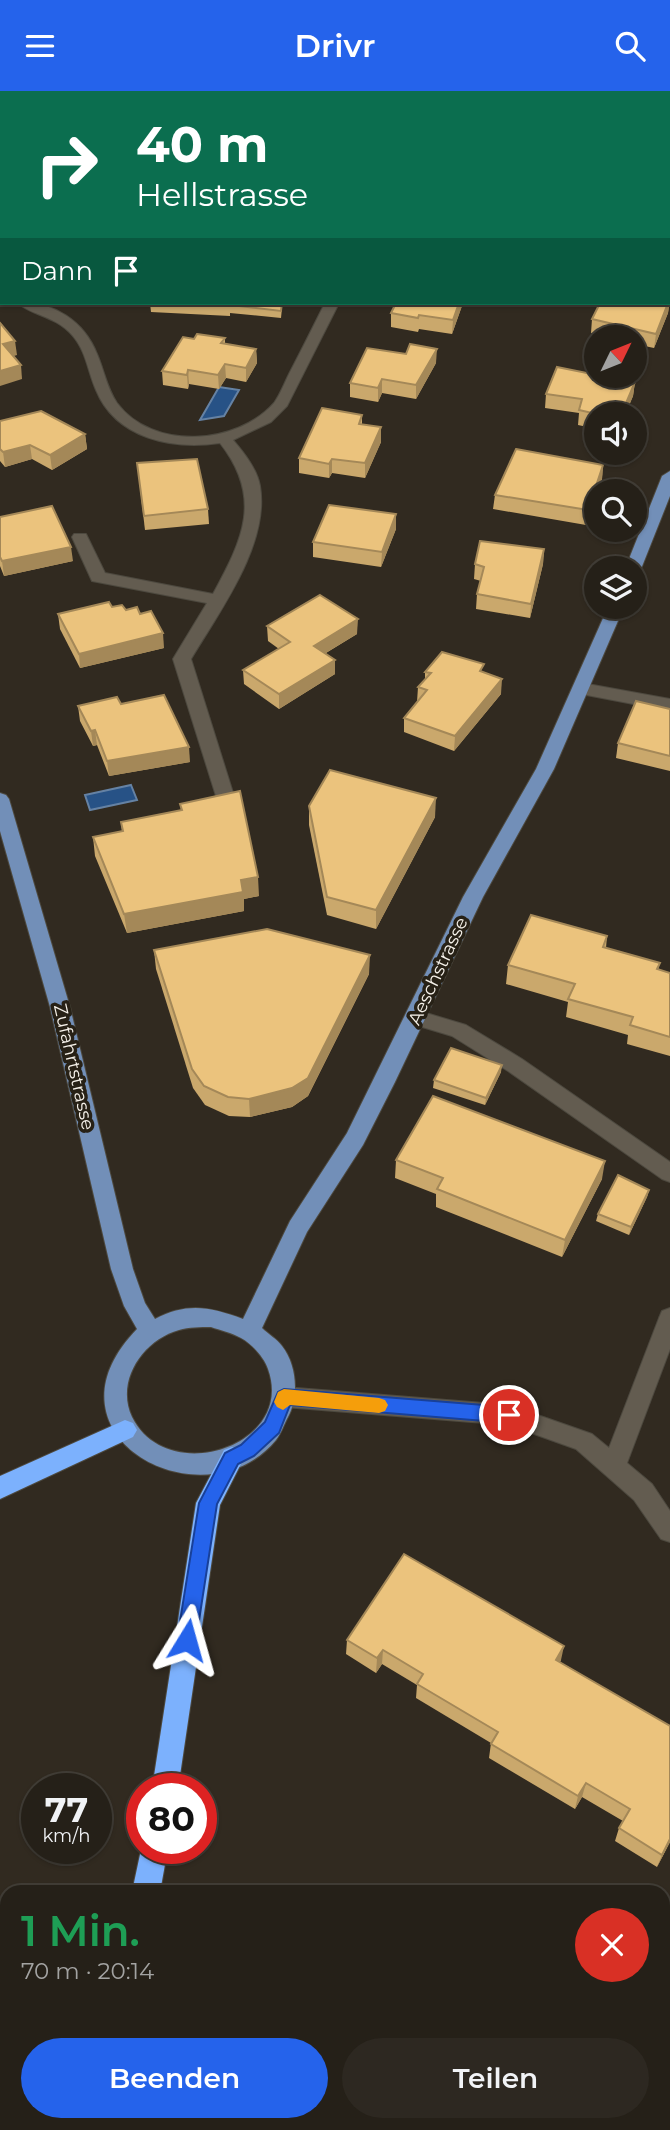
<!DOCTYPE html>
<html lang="de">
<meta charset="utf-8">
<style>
body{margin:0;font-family:Montserrat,sans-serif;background:#2d2821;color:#f1f3f6;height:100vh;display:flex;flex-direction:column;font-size:26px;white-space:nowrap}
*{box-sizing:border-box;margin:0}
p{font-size:23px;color:#a3a3a2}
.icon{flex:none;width:38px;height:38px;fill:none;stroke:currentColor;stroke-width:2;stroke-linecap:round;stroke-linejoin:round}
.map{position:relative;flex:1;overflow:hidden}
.drawer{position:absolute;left:0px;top:1794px;width:670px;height:247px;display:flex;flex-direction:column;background:#252018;border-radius:21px 21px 0 0;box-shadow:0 2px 5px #0004,0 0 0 2px #423e37}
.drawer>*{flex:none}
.hud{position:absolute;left:0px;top:0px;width:670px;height:214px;box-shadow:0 2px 5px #0004,0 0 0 2px #423e37;background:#0b6e4f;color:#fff;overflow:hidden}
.needle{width:46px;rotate:47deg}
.controls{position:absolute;left:584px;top:234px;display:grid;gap:14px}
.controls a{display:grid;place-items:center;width:63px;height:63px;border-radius:50%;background:#252018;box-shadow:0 2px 5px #0004,0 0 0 2px #423e37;font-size:35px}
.speed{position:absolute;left:21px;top:1682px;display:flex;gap:14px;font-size:35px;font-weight:700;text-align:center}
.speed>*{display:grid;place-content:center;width:91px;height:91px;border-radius:50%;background:#252018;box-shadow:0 2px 5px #0004,0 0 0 2px #423e37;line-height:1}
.speed small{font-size:18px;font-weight:400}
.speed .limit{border:10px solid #d22;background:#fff;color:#111}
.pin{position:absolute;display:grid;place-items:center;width:60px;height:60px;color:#fff;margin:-30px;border:4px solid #fff;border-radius:50%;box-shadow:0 2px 7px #0007}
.me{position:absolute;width:77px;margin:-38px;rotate:8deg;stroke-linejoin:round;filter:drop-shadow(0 0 5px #0008)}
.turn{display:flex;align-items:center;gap:24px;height:147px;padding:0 21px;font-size:32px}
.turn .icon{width:91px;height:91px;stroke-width:2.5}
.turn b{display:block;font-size:49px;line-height:60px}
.then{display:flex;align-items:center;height:66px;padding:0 21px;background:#0003;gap:14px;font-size:26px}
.round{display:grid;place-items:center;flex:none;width:74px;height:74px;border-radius:37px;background:#2d2821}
.head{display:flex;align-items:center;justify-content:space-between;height:119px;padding:0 21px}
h1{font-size:42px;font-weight:600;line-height:52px;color:#1e9e55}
.action{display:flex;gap:14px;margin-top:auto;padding:14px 21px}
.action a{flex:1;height:80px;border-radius:42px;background:#2563eb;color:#fff;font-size:28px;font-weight:600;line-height:80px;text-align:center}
.action a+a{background:#2d2821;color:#f1f3f6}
header{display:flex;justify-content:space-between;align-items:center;height:91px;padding:0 21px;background:#2563eb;color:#fff;font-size:32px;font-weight:600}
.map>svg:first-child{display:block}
.water{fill:#275286;stroke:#6582a4;stroke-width:2}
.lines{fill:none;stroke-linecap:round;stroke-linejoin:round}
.minor-casing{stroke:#4d493f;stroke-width:2}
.major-casing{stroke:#4d493f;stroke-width:2}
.highway-casing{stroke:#4d493f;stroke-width:2}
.minor{fill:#635c50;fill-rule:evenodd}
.major{fill:#728fb8;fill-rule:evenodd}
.highway{fill:#7cb1fd;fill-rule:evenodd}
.wall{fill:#caa86c}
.shaded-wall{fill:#a48858}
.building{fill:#ebc37d;stroke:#a48858;stroke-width:2}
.route{fill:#2563eb;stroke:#184099;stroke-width:2}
.slow{fill:#f59e0b}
.labels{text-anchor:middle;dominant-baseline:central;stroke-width:7;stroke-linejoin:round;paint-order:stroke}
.street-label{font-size:18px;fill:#f6f2eb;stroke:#272116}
</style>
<header><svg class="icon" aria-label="menu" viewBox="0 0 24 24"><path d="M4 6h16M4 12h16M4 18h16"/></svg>Drivr<svg class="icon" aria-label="search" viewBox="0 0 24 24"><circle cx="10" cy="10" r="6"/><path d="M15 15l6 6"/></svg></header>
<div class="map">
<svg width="670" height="2039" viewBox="0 0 670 2039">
<rect width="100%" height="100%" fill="#312a20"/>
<g class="water">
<path d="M219 296 239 299 224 325 200 329Z"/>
<path d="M131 694 137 709 90 719 85 704Z"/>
</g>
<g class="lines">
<g class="minor-casing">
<g id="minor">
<path d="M167 0H181L166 2Z"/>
<path d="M2 79V87L0 88V80Z"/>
<rect x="0" y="203" width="2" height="8"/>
<path d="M18 212C53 210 84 230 97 263 104 279 107 298 117 312 153 360 237 354 274 312 280 304 284 293 289 283 301 260 313 236 325 212H339L287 315 271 331 233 349C244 362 257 378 260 395 270 453 219 521 191 568L234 705 231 709H219L216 705 173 568 207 512 92 490 72 446 74 443H86L105 482 213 503C243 448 263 407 220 352 173 359 116 348 96 299 88 281 86 260 73 245 55 224 32 225 18 212Z"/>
<path d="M582 592 670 608V620L576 602 573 598 576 594Z"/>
<path d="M416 919 466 934 522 968 670 1071V1091L662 1088 508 980 452 945 409 932 406 927 409 922Z"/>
<path d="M670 1217V1258L627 1372 652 1393 670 1420V1451L661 1448 634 1409 576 1358 509 1334 284 1316 276 1313 272 1306 276 1299 284 1296 509 1314 592 1343 609 1357 659 1227 662 1220Z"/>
</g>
</g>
<g class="major-casing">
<g id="major">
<path d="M670 380V405L641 478 635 482V478H625L662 385Z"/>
<path d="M608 516H624L554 678 483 806 395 991 363 1054 307 1141 262 1237C268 1243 277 1248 282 1255 297 1274 299 1305 288 1326 284 1333 281 1343 276 1349 204 1436 33 1345 137 1238L124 1215 111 1178 50 916 0 740V702L6 704 9 708 70 916 133 1178 145 1212 155 1228C187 1211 211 1216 243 1228L290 1130 347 1042 463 806 536 678ZM211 1236C220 1239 232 1242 241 1247 252 1253 264 1266 268 1278 296 1355 167 1397 132 1326 115 1290 143 1249 179 1239 189 1236 200 1236 211 1236Z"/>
</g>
</g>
<g class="highway-casing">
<g id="highway">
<path d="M125 1329 133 1332 137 1339 133 1346 0 1408V1385Z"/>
<path d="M232 1356 240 1359 244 1367 220 1414 178 1698H152L196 1412 224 1359Z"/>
<path d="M142 1754V1757H168L160 1801H132Z"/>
<path d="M84 2034H114L113 2039H83Z"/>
</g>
</g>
<use href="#minor" class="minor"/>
<use href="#major" class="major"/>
<use href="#highway" class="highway"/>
</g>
<g class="wall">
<rect x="668" y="8" width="2" height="54"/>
<path d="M668 99H670V147L668 146Z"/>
<path d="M670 208 668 222 654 257 635 253V247H609L591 242 592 228Z"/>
<path d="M150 212H282V217L281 227 230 222V225L151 221Z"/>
<path d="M389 212H463L452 243 419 238 418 241 391 236V222L394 216 389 215Z"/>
<path d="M225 247V253L256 258 257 272 246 291 226 287 219 298 189 293 188 298 163 294 162 280 194 248Z"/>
<path d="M436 272 416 308 382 302 378 311 350 306V292Z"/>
<path d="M635 291 633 305 625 324H597V338L578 334 579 322 545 317 546 303Z"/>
<path d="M362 324V333L381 336V351L365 387 332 382 329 387 299 382V367Z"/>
<path d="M0 330 85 343 87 358 52 379 32 368 5 376 0 370Z"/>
<path d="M137 372 208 418 209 433 145 439Z"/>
<path d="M603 374 602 388 586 434 493 418 495 404Z"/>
<path d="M396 423V438L381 476 313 466V451Z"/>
<path d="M0 426 73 470 4 485 0 475Z"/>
<path d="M544 458 543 473 530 527 476 518 477 503 481 490 474 488 475 473Z"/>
<path d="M112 516 126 519 140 523 164 557 80 577 60 538 58 523Z"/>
<path d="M267 535 357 543 326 562 335 583 279 618 244 593 243 579 279 558 268 550Z"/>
<path d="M425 581H484L501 603 454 660 404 641V627L417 611 418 596 425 589Z"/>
<path d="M121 613 190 671 109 685 97 654 93 655 80 630 78 615Z"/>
<path d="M670 618V680L616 667 618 652Z"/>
<path d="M180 713 259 805 244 808V820L127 842 95 765 93 746 122 740 121 731 181 719Z"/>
<path d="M309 715 435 726 376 838 327 824 309 734Z"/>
<path d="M607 845 606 857 660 872 658 879 670 882V965L627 953 628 944 566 926 568 911 506 893 508 874Z"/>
<path d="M154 859 369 883 308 1005 292 1016 250 1026 229 1025 205 1014 193 997 156 878Z"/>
<path d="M501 981 485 1014 433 997 434 989Z"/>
<path d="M396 1069 602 1088 562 1166 436 1116V1103L395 1087Z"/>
<path d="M649 1099 647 1106 629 1144 596 1130 598 1123Z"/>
<path d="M347 1549 561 1569 560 1571 670 1635V1751L657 1776 615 1750 619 1737 623 1730 582 1706 575 1718 489 1667 491 1652 416 1607 417 1594 382 1573 376 1582 346 1563Z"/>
<path d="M290 2034H380L377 2039H299Z"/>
</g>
<g class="shaded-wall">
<path d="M262 0H280L278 2H260Z"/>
<path d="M670 208 668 222 654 257 656 243Z"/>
<path d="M459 212H463L452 243 453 229Z"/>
<path d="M15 250 17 264 5 268 3 253Z"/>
<path d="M256 258 257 272 246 291V277Z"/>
<path d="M437 258 436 272 416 308V294Z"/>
<path d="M225 273 226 287 219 298 218 284Z"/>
<path d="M21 274 22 288 0 295V280Z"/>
<path d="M188 279 189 293 188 298 187 284Z"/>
<path d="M382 288V302L378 311V297Z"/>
<path d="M635 291 633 305 625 324H621Z"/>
<path d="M381 336V351L365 387V372Z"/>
<path d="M85 343 87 358 52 379 50 364Z"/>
<path d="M30 354 32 368 5 376 3 361Z"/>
<path d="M332 368V382L329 387V373Z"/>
<path d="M603 374 602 388 586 434 588 419Z"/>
<path d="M396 423V438L381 476 382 461Z"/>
<path d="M71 456 73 470 4 485 2 470Z"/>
<path d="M544 458 543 473 530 527 531 513Z"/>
<path d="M358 528 357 543 314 569V555Z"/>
<path d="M163 542 164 557 80 577 79 563Z"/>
<path d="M335 569V583L279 618V603Z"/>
<path d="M502 588 501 603 454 660 455 645Z"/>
<path d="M95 639 97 654 93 655 91 640Z"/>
<path d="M189 656 190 671 109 685 107 670Z"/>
<path d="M436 707 435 726 376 838V819Z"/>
<path d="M258 786 259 805 244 808V820L127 842 124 823 241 789Z"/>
<path d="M370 864 369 883 308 1005 292 1016 250 1026 249 1008Z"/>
<path d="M502 974 501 981 485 1014 486 1007Z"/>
<path d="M605 1070 602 1088 562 1166 565 1149Z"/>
<path d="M649 1099 647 1106 629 1144 631 1136Z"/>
<path d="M564 1555 561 1569 553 1583 556 1569Z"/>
<path d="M383 1559 382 1573 376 1582 377 1567Z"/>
<path d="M586 1692 582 1706 575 1718 578 1705Z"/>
<path d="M670 1748V1751L657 1776 662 1764Z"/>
<path d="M376 2034H380L377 2039H373Z"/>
</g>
<g class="building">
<path d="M37 0H93L91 2H34Z"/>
<path d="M198 0H262L260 2H195Z"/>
<rect x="668" y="8" width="2" height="27"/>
<rect x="668" y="99" width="2" height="29"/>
<path d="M231 212H282L281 220 230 214Z"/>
<path d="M396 212H459L453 229 419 224 418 227 391 222Z"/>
<path d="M600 212H668L656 243 592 228Z"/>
<path d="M0 232 15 250 3 253 21 274 0 280Z"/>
<path d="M197 243 225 247 221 252 256 258 246 277 225 273 218 284 188 279 187 284 162 280 183 246 194 248Z"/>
<path d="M410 253 437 258 416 294 382 288 378 297 350 292 367 257 406 263Z"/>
<path d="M557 276 597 284V285H604L635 291 621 324H601L579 319 582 308 546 303Z"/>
<path d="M322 317 362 324 359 333 381 336 365 372 332 368 329 373 299 367Z"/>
<path d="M41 320 85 343 50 364 30 354 3 361 0 358V330Z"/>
<path d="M516 358 603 374 588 419 495 404Z"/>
<path d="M197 368 208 418 144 425 137 372Z"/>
<path d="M329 414 396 423 382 461 313 451Z"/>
<path d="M52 415 71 456 2 470 0 466V426Z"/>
<path d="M480 450 544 458 531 513 477 503 484 476 475 473Z"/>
<path d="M320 504 358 528 314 555 335 569 279 603 243 579 290 551 267 535Z"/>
<path d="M109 511 112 516 122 514 126 519 137 516 140 523 151 520 163 542 79 563 58 523Z"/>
<path d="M442 561 484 573 480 580 502 588 455 645 404 627 427 599 418 596 431 582 425 581Z"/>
<path d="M164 604 189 656 107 670 95 639 91 640 78 615 117 606 121 613Z"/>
<path d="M636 610 670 618V665L618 652Z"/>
<path d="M330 679 436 707 376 819 327 806 309 715Z"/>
<path d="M240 700 258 786 241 789 243 801 124 823 93 746 123 740 121 731 182 719 180 713Z"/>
<path d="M531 824 607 845 603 856 660 872 657 878 670 882V946L630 934 633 926 568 908 575 893 508 874Z"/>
<path d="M267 838 370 864 308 987 292 997 249 1008 228 1006 204 995 192 978 154 859Z"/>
<path d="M451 957 502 974 486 1007 434 989Z"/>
<path d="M433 1005 605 1070 565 1149 437 1098 443 1087 396 1069Z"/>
<path d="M618 1084 649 1099 631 1136 598 1123Z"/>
<path d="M404 1463 564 1555 556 1569 670 1635V1748L662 1764 619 1737 630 1718 586 1692 578 1705 491 1653 498 1641 417 1593 423 1583 383 1559 377 1567 347 1549Z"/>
<path d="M304 2034H376L373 2039H313Z"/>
</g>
<path class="route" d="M284 1298 509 1316 516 1319 518 1324 516 1330 509 1332 290 1314 279 1342 254 1365 238 1373 217 1413 196 1549 193 1556 187 1558 180 1556 177 1549 199 1412 225 1362 241 1354 265 1331 278 1301Z"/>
<path class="slow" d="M284 1298 379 1307 385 1309 388 1314 385 1320 379 1322 290 1314 283 1319 277 1316 274 1311 278 1301Z"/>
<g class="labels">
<g class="street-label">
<text transform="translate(438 880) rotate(-65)">Aeschstrasse</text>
<text transform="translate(74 976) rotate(77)">Zufahrtstrasse</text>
</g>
</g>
</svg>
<div class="controls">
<a><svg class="needle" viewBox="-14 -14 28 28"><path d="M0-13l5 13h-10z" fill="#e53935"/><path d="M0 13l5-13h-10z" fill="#a3a3a2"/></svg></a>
<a><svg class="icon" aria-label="sound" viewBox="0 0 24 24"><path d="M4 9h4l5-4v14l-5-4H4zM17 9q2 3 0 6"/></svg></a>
<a><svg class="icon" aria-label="search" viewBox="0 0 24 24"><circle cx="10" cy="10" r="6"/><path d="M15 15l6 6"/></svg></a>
<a><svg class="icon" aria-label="layers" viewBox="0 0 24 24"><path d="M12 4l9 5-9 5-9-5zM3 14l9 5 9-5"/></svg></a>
</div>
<div class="speed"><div>77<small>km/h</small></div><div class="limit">80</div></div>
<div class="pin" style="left:509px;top:1324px;background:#d93025"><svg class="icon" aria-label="arrive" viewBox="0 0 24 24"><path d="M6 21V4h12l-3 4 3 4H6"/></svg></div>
<svg class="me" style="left:187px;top:1549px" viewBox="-20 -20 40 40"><path d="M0-17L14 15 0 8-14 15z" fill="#2563eb" stroke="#fff" stroke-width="4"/></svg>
<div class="hud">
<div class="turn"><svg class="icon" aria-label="right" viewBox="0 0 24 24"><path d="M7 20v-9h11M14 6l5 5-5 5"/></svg><div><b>40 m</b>Hellstrasse</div></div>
<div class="then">Dann<svg class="icon" aria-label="arrive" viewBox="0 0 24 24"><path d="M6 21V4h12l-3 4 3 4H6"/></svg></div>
</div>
<section class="drawer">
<div class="head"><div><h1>1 Min.</h1><p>70 m · 20:14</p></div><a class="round" style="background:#d93025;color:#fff"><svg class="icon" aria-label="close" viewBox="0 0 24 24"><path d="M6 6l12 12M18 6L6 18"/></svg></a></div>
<div class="action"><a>Beenden</a><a>Teilen</a></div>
</section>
</div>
